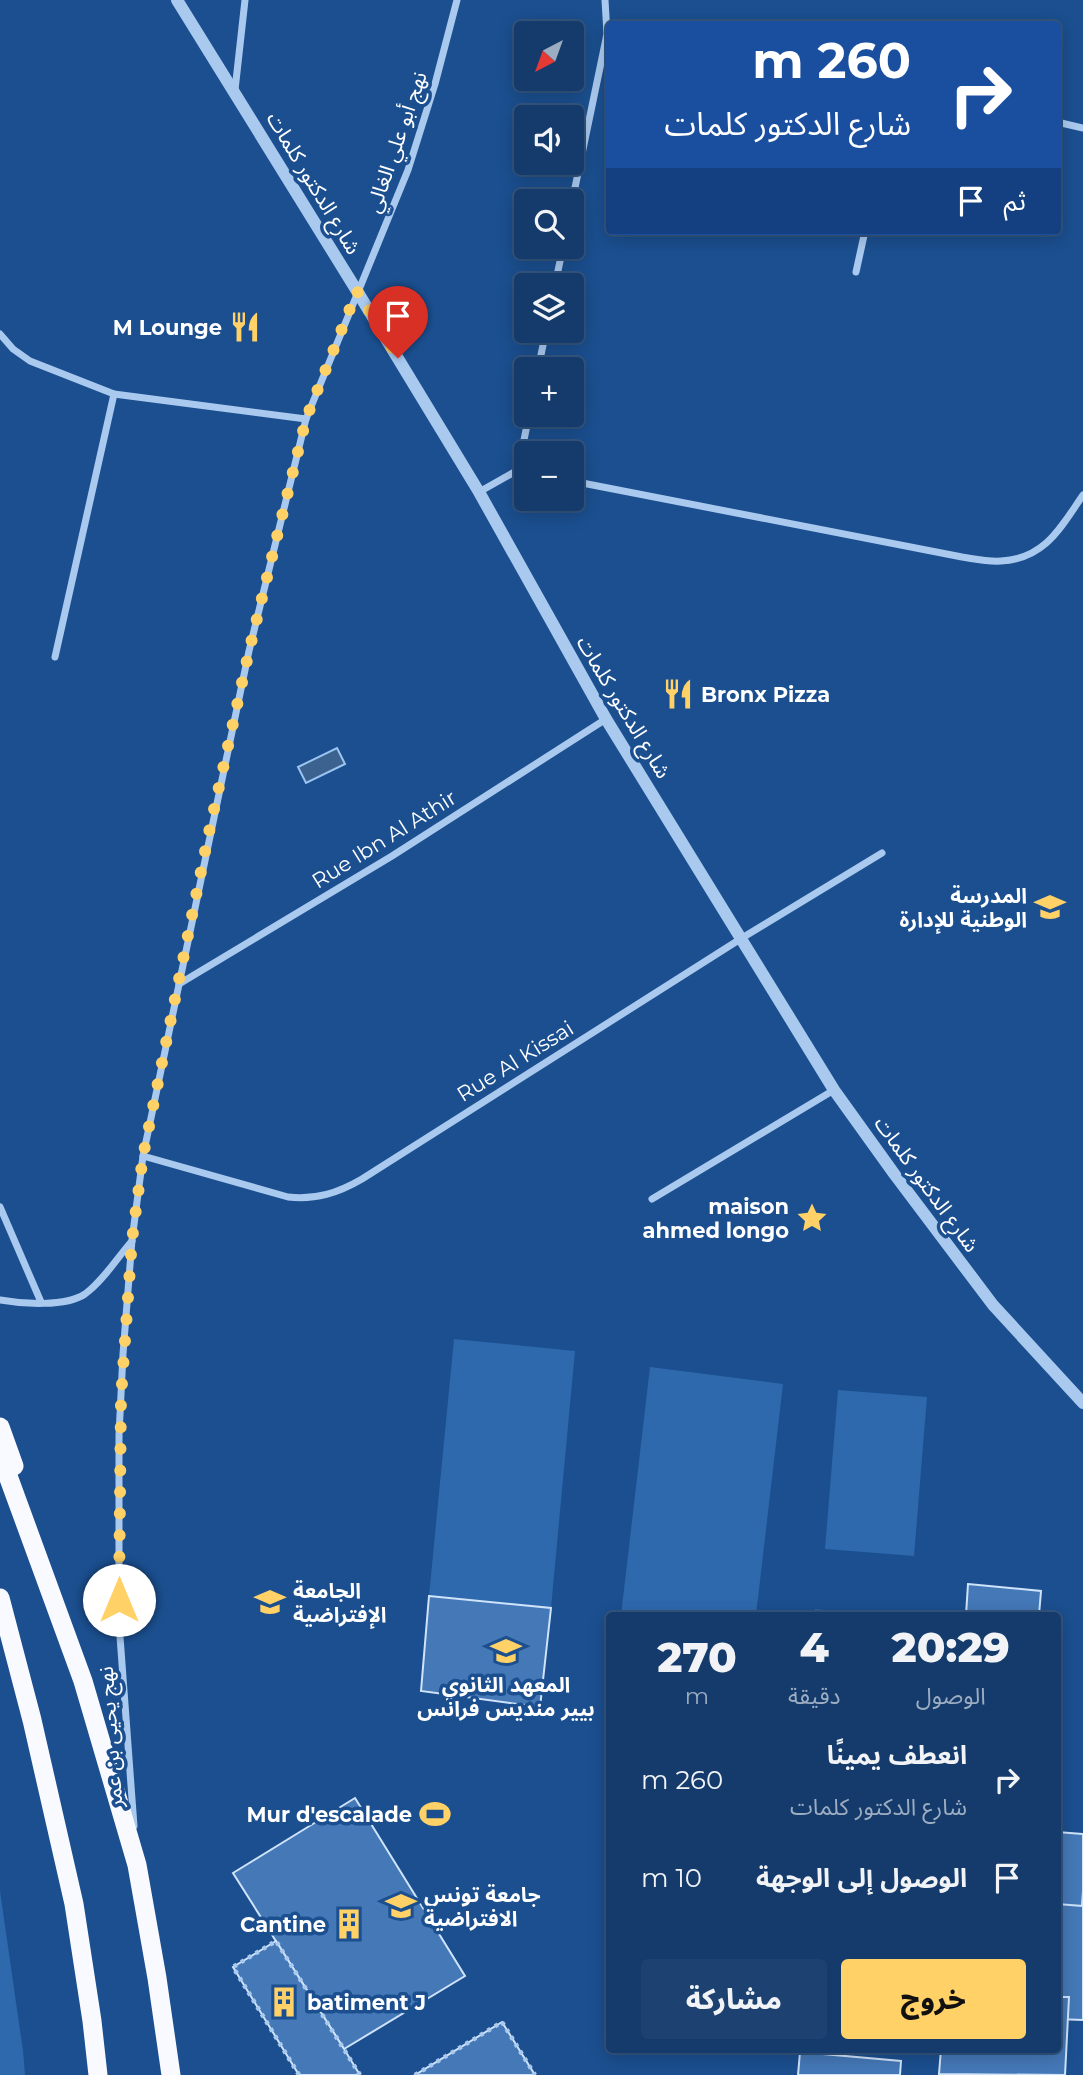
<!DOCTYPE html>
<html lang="ar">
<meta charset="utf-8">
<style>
body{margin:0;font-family:Montserrat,"Noto Sans Arabic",sans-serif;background:#1d4271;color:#f1f3f6;direction:rtl;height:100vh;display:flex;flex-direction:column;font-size:26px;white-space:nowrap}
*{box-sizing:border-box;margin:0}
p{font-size:23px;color:#9dadc1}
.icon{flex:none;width:38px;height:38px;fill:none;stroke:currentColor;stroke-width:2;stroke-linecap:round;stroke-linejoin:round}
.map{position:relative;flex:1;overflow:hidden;direction:ltr}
.panel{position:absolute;left:606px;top:1612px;width:455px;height:441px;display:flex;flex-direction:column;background:#143b6b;border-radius:7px;box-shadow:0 4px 18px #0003,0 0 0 2px #33557e;direction:rtl}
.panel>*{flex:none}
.banner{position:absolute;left:606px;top:21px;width:455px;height:214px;border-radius:7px;box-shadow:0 4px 18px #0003,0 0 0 2px #33557e;direction:rtl;background:#1a4fa0;color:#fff;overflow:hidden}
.needle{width:46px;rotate:221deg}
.fabs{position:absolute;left:514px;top:21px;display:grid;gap:14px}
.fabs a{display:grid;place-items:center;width:70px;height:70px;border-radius:7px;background:#143b6b;box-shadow:0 4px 18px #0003,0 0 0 2px #33557e;font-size:35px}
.pin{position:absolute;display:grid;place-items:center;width:60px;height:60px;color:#fff;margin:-72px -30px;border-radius:50% 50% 50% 0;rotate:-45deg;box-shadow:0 0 7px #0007}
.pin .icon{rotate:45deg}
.me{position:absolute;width:77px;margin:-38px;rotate:0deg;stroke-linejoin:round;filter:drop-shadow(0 0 5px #0008)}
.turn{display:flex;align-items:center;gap:24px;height:147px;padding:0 35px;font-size:32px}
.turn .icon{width:91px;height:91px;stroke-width:2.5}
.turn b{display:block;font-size:49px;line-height:60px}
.then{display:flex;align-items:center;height:66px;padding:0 35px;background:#0003;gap:14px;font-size:26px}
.eta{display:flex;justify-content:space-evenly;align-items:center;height:119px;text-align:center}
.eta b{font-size:42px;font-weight:800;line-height:49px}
.action{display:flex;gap:14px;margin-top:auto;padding:14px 35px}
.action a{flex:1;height:80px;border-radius:7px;background:#ffd166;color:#111;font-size:28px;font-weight:800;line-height:80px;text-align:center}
.action a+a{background:#1d4271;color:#f1f3f6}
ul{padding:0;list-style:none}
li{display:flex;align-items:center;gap:21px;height:98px;padding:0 35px}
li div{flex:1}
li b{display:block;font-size:26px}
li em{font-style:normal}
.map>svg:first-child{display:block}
.green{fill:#2e69ad}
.water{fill:#3c6290;stroke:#9cc4f0;stroke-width:2}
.building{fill:#4478b7;stroke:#cfe3fa;stroke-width:2}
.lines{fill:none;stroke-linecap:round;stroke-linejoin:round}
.path{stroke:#a9c9ee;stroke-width:4.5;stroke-dasharray:3.5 5;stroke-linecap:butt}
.minor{stroke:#a9c9ee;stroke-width:7}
.tertiary{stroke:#a9c9ee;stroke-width:12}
.trunk{stroke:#f8faff;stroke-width:19}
.route{stroke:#ffd166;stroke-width:12;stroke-dasharray:0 21.6}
.labels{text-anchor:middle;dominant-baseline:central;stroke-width:7;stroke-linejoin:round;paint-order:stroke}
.street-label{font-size:21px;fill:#fff;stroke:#1b4f8f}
.poi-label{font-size:21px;font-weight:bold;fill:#fff;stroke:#1b4f8f;text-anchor:end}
</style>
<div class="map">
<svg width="1083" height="2075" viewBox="0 0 1083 2075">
<rect width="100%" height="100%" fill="#1b4f8f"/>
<g class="green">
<path d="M454 1339 575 1351 551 1608 429 1596Z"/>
<path d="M650 1367 783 1384 756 1615H621Z"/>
<path d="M838 1390 927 1397 914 1556 825 1549Z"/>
<path d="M815 1609 872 1615H814Z"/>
<path d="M0 1891 23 2051 25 2075H0Z"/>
</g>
<path class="water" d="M337 748 345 764 306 783 298 767Z"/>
<g class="building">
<path d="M968 1584 1041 1591 1039 1615H966Z"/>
<path d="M429 1596 551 1608 540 1707 421 1691Z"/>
<path d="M355 1798 465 1976 344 2049 233 1873Z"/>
<path d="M1057 1832 1083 1834V1891L1080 1932 1057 1930Z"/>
<path d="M1057 1904 1083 1906V2020L1057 2019Z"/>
<path d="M276 1941 344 2049 360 2075H299L233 1967Z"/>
<path d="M1057 1997H1069L1065 2075 939 2074 941 2049H1057Z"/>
<path d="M502 2022 535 2075H415Z"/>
<path d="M800 2052 901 2061 900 2075H798Z"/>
</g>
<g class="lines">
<g class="path">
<path d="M299 2075 233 1967 276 1941 360 2075"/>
<path d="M415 2075 502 2022 535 2075"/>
</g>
<g class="minor">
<path d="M235 90 245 0"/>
<path d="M1057 122 1083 128"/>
<path d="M572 202 607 34 605 0"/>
<path d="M856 272 865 231"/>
<path d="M555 285 563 247"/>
<path d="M0 334 13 349 30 361 114 394 306 419"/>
<path d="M538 369 546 331"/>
<path d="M518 470 529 415"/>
<path d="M572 481 962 557C975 559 989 562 1001 561 1045 559 1061 527 1083 495"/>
<path d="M479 492 518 470 527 472"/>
<path d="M55 657 114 394"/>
<path d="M179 984 392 856 606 719"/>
<path d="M143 1156 288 1197C316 1200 338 1193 362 1179L742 938 882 853"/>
<path d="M652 1199 834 1090"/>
<path d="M0 1207 41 1302"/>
<path d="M0 1300C22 1304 66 1307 85 1294 103 1281 117 1258 132 1241"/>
<path d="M134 1826 119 1623V1435L123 1354 132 1240 143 1156 249 651 306 419 408 170 435 84 457 0"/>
</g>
<path class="tertiary" d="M177 0 357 291 479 492 606 719 834 1090 895 1175 993 1305 1083 1403"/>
<g class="trunk">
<path d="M0 1427 14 1466"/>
<path d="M0 1454 83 1681 137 1865 157 1978 171 2075"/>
<path d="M0 1598 32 1720 74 1904 92 2021 98 2075"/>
</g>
</g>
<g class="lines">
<path class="route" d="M119 1600 121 1398 132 1240 143 1156 209 832 249 651 284 508 306 419 357 291 398 358"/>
</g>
<defs>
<g id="restaurant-bare" transform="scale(2.415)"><path d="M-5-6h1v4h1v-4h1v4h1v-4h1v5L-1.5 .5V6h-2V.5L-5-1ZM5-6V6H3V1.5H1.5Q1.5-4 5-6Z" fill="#ffd166" stroke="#1b4f8f" stroke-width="2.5" paint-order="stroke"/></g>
<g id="university-bare" transform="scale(2.415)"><path d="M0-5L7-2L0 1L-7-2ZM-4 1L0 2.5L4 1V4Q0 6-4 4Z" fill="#ffd166" stroke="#1b4f8f" stroke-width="2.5" paint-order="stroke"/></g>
<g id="sight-bare" transform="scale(2.415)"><path d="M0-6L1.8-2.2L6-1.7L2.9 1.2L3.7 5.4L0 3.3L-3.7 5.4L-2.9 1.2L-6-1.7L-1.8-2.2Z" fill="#ffd166" stroke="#1b4f8f" stroke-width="2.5" paint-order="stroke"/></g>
<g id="school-bare" transform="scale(2.415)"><path d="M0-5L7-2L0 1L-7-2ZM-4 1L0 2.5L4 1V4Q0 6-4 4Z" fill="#ffd166" stroke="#1b4f8f" stroke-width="2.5" paint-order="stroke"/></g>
<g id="stadium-bare" transform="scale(2.415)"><path d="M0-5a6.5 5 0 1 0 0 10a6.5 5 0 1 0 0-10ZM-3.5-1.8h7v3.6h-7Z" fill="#ffd166" stroke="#1b4f8f" stroke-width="2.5" paint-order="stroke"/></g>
<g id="building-bare" transform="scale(2.415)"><path d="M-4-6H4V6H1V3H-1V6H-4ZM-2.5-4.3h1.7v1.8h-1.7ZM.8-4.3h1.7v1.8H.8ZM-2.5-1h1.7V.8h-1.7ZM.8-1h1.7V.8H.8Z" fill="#ffd166" stroke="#1b4f8f" stroke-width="2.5" paint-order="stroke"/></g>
</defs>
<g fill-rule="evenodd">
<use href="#restaurant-bare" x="245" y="327"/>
<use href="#restaurant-bare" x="678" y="694"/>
<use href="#university-bare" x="1050" y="907"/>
<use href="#sight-bare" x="812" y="1218"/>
<use href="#university-bare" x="270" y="1602"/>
<use href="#school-bare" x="506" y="1651"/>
<use href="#stadium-bare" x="435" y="1814"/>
<use href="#university-bare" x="401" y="1906"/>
<use href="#building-bare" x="349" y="1924"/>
<use href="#building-bare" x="284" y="2002"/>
</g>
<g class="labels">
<g class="street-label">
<text transform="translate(396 142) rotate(-71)">نهج أبو علي الغالي</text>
<text transform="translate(314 183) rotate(59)">شارع الدكتور كلمات</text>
<text transform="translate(624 707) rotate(59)">شارع الدكتور كلمات</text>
<text transform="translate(384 839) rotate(-32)">Rue Ibn Al Athir</text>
<text transform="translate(515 1061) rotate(-32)">Rue Al Kissai</text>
<text transform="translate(927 1184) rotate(54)">شارع الدكتور كلمات</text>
<text transform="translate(110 1737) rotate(-94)">نهج يحيى بن عمر</text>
</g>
<g class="poi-label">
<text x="222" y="327">M Lounge</text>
<text x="701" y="694" text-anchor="start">Bronx Pizza</text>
<text x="1027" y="895">المدرسة<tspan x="1027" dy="24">الوطنية للإدارة</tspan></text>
<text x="789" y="1206">maison<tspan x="789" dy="24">ahmed longo</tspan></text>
<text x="293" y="1590" text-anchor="start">الجامعة<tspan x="293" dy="24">الإفتراضية</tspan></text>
<text x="506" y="1684" text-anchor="middle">المعهد الثانوي<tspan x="506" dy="24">بيير منديس فرانس</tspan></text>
<text x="412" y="1814">Mur d'escalade</text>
<text x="424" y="1894" text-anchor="start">جامعة تونس<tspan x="424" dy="24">الافتراضية</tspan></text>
<text x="326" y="1924">Cantine</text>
<text x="307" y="2002" text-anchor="start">batiment J</text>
</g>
</g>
</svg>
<div class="fabs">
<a><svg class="needle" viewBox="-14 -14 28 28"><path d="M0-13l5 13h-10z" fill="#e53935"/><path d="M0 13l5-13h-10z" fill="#9dadc1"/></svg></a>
<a><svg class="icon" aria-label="sound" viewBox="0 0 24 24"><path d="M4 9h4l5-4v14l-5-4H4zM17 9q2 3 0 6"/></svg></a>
<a><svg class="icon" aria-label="search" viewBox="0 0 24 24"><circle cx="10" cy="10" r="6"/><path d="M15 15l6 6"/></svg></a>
<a><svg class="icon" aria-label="layers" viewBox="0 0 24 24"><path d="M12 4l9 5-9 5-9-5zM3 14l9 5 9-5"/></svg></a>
<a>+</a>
<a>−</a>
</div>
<div class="pin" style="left:398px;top:358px;background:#d93025"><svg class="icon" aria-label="arrive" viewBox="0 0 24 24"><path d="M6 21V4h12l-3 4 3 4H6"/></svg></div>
<svg class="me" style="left:119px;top:1600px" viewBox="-20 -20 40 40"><circle r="19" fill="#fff"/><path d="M0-13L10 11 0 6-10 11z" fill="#ffd166"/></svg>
<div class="banner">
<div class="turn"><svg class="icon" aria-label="right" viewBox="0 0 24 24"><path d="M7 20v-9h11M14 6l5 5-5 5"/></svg><div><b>260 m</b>شارع الدكتور كلمات</div></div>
<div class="then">ثم<svg class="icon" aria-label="arrive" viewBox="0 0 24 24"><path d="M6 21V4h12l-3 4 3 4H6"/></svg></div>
</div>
<section class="panel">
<div class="eta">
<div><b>20:29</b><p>الوصول</p></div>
<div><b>4</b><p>دقيقة</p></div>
<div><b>270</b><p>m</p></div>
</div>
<ul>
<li><svg class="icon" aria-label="right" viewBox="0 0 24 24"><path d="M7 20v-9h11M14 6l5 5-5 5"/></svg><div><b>انعطف يمينًا</b><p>شارع الدكتور كلمات</p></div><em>260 m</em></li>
<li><svg class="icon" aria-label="arrive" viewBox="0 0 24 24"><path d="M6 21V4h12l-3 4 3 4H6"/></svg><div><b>الوصول إلى الوجهة</b></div><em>10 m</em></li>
</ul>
<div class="action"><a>خروج</a><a>مشاركة</a></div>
</section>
</div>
